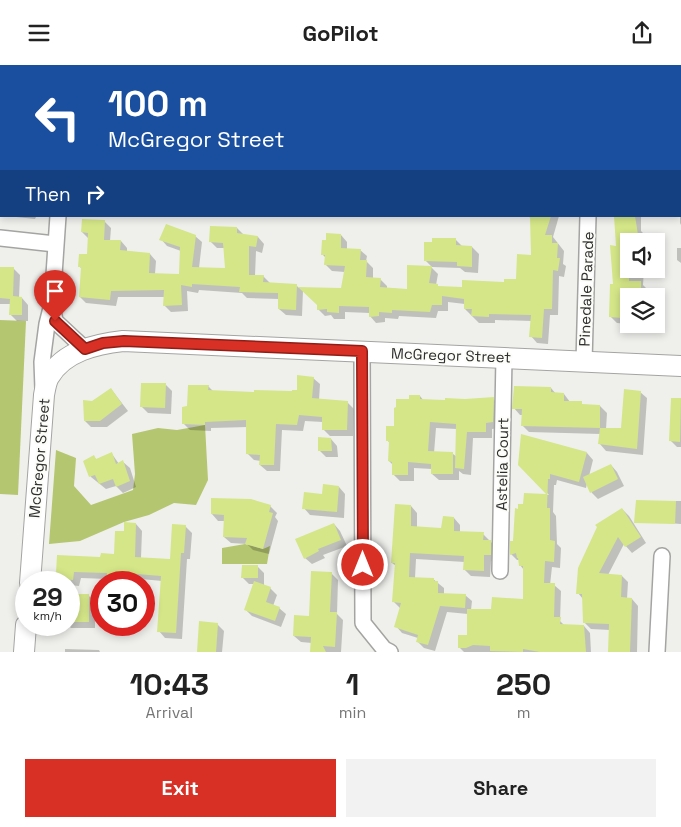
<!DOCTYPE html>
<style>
body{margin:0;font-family:"Space Grotesk",sans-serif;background:#f2f2f2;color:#222;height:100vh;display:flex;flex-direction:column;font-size:19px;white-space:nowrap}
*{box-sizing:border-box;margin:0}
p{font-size:16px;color:#767676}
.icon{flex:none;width:28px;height:28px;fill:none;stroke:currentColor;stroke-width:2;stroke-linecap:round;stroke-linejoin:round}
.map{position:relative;height:587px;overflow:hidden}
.drawer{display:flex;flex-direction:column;background:#fff;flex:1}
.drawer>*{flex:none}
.hud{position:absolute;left:0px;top:0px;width:681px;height:152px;box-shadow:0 2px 8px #0003;background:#1a4fa0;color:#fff;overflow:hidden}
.controls{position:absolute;left:620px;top:168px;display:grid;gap:10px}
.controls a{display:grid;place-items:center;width:45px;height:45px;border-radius:0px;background:#fff;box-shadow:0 2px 8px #0003;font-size:25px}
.speed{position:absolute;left:15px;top:506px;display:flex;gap:10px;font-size:25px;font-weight:700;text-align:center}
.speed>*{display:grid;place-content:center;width:65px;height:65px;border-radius:50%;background:#fff;box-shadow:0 2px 8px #0003;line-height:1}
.speed small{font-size:12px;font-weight:400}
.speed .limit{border:8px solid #d22;background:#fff;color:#111}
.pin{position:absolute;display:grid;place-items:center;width:42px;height:42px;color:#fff;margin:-51px -21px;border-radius:50% 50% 50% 0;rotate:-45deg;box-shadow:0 0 5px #0007}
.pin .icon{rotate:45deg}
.me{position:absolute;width:55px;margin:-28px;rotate:0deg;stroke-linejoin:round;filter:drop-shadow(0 0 4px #0008)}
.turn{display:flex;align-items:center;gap:18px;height:105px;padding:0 25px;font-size:22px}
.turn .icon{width:65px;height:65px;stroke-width:2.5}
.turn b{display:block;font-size:35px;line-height:42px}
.then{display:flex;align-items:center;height:48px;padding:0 25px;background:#0003;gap:10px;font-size:19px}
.eta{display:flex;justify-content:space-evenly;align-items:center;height:85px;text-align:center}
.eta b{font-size:30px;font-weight:600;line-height:35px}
.action{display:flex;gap:10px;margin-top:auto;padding:10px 25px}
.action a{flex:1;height:58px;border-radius:0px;background:#d93025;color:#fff;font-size:20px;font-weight:600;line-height:58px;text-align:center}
.action a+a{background:#f2f2f2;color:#222}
header{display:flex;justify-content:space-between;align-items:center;height:65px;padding:0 25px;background:#fff;font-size:22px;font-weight:600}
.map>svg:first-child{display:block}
.green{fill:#b5c670}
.shadow{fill:#0003;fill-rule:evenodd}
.building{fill:#d4e688}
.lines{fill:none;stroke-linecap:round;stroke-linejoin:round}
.street-casing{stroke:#a4a5a2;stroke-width:18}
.secondary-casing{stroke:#a4a5a2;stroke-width:22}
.street{stroke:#fff;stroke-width:15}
.secondary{stroke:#fff;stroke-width:20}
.route-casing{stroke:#8d1f18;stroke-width:12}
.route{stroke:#d93025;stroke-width:9}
.labels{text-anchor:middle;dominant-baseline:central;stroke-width:4;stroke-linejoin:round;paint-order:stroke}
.street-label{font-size:15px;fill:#2f2f2e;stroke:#fcfdf9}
</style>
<header><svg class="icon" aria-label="menu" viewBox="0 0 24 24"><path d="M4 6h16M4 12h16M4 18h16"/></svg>GoPilot<svg class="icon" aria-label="share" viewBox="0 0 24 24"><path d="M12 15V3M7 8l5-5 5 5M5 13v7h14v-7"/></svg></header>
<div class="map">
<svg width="681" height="587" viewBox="0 0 681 587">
<rect width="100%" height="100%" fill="#eff0ec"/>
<g class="green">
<path d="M0 255 26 256 18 430 0 429Z"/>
<path d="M205 360 208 415 196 440 174 438 149 450 124 457 80 476 49 479 56 385 76 393 74 421 91 440 133 425 135 409 132 369 158 363 177 365Z"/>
<path d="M245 479 263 484 270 481 267 499H222V483Z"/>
</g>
<g class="shadow">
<path d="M596 0H640L641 1H597Z"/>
<path d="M0 83H1V101L0 99Z"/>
<path d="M0 125 1 126V149L0 148Z"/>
<path d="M680 149H681V160L680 158Z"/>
<path d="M7 151H38L36 152 35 154Z"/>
<path d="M528 151H559L553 172 564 186 563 199 566 201 564 212 559 211 558 250H550L548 279 537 278 531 271 532 256 495 255V258H479L465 244V239L448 237V246H438L436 253 399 251 398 254 385 253V257L376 258 370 251V248L345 247V254H334L331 250 325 251 318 244V240L303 225 302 251 286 250 279 244V234L247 233 242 228 199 225 198 228 187 226 188 246 171 247 164 240 165 232H118L116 241 86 238 80 232 82 204 80 202 88 190 89 174 82 167 104 156 111 163 110 176H121L127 183V187L150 189 156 196 155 209 181 211V186L167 181 161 174 195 171 202 177 199 203 226 204 224 183H217L210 176 237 163 244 170 258 172 264 179 262 188 256 186 255 211H263L270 218 296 220 299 223 342 224 345 207 332 206 326 200V193L323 190 341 170 347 177V185H360L367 191 366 196 373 203V214H380L387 221V224L409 225 431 202 438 209 436 220 441 223H463L518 216 532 191V154Z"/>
<path d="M616 151H641V166L643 168 644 176H629V204H644L643 220 647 224V231H629L630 259 617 258 610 251 615 221 617 182Z"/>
<path d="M455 174 462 181 472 182 479 189 478 208 465 207 460 203 432 202 425 195Z"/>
<path d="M677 183H681V198L677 195Z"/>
<path d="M0 203H13L20 210 19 233H22L28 240V256H17L10 249 11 239H0Z"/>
<path d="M313 313 320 319 319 335 347 337 354 344 353 371H330L323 364V357L305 356 303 366 282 365 280 406H267L260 400 261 396 254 395 247 388 248 362 211 363V366L190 365 183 358 188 342 208 321 213 326 255 328 298 326Z"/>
<path d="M166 320 172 326 171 349 148 348 142 342Z"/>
<path d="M551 323 556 329H564L570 337 581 338 584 341H600L607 348 606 364H622L640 327 647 333 643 390 606 386 600 379 601 369 529 367 522 360 523 350H520L514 343Z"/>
<path d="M111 324 128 346 107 362H91L85 356 92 337Z"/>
<path d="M420 331 424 336 493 334 500 340 499 363 492 364V373H473L471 410 463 409 459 406V415H439L432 409V404L414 403V416H400L393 409V400L389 396 390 378 387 375 410 335ZM436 363 457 364V392L453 389 434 388Z"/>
<path d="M672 334H681V382H677L670 375Z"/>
<path d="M522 371 587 388 593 395 589 411 611 400 617 407 624 421 598 434 592 428 587 418 586 423 557 415 556 420H554L553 447 556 451 557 479 561 483 560 503 552 502 550 520H554L561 526 560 556 564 560 558 587H464L460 583 468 571V549L447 547 435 586 424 583 417 576 418 573 402 568 396 561 401 544 394 537 396 501 392 498 411 441 417 448V463L442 465 454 453 460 460V468L483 469 497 483V496H491L490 512 471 511 464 504 465 497 416 494 415 513 433 514 444 523V529L465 530 472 536 471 545H493L524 535V505L520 500V495H517L511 489 519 445 524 440 525 429 549 430 519 399Z"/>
<path d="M331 374 337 381 338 392H326L319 385Z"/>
<path d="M112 389 119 399 123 397 130 403 136 422 123 428 116 421 106 424 91 412 84 397 94 392 97 395Z"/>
<path d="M339 422 345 429 344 453 310 450 304 443Z"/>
<path d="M637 436H681V459L643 456Z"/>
<path d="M270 441 277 448 275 452 278 456 269 489 253 485 247 479 231 478 224 472 225 456H218L212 449Z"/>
<path d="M622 444 629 451 646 478 632 488 624 479 608 510 622 511 628 517 627 534H632L638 541 637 587H609L610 565 591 564 584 557 583 534 578 528Z"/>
<path d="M136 459 142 466 141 493 171 495 185 461 192 468 190 494H187L182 574 165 573 159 566 162 516 131 513V518H107L108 514 81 513 79 521 69 520V518H66L57 508 115 490 125 467Z"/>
<path d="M334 459 340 466 347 481 323 490 325 493 312 499 305 493Z"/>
<path d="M257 501 264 508V521L270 523 277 530 273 541 279 543 286 549 281 562 252 551 246 545 255 519H249L242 512Z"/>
<path d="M331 508 338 515 337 549 343 555 341 587H311L312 578 301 577 294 571 310 552Z"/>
<path d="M88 530 95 537V563H71L68 560 69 547H72Z"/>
<path d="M217 559 224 566 222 587H198Z"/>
<path d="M584 561 590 568 591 587H569Z"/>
<path d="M65 584 99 585 100 587H65Z"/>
</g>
<g class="building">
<path d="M530 151H551L545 170H552V178H558L557 193H560L558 206 553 205 552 244H544L542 273 529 272 531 250 489 249V252L471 251 472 244H464V234L442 231V240H432L430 247 392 245V248L379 247V251L369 252V242L339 241V248L327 247V244L317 245V240L298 222 341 223 345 201 324 200 325 190H321L322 175H326V168L341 169V183L361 184 360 195H367L366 212 381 213 380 222 407 224V200L432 201 429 218 438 219V221L462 222V215L504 217V214H516L517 189 531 190Z"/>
<path d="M614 151H635L639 176H629V216H641V231L626 230 623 253 609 252 610 219H613L610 180 616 181Z"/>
<path d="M82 154 105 155 104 175H121L120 185 150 188 149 208 179 209 180 182 159 175 166 159 196 170 192 202 225 203 223 178 209 177 210 161 237 162V168L258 171 256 182 249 181V210H264L263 217 297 219 296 245 278 244V228L239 227 240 222 192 219V222L181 220 182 240 163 241 164 225 111 226 110 235 79 232 81 202H78L79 189H87L88 168 81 167Z"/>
<path d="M432 173H456V180L472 181V202L457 201V197L424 196V177H432Z"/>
<path d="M0 202H14L13 231 22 232V250H9L10 234 0 233Z"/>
<path d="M297 310 314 312 312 333 348 336 347 365H322V352L299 350 297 360 276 359 274 400H259L260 390 246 389V355L205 357V360L182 359V342L187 341 188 320H209L208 325 254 327V325L292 326V325H297Z"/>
<path d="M141 318H166L165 343 140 342Z"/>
<path d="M514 321 551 322V327L564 328V336H582V339L600 340V363L521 361 522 344H512Z"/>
<path d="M111 323 122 339 100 356H84L83 335 92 336Z"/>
<path d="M624 324 641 326 637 384 598 379 600 363H621Z"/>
<path d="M409 330H420V334L445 335V333L465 334 494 332 493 357 486 358V367H467L464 404 455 403 456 359 430 357 428 386 453 387V409H431V399L408 397V410H392V397L388 396 389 376H386V361H394V343L396 342V334H409Z"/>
<path d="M671 333H681L680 377 669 376Z"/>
<path d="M521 369 587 387 579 417 550 409V414H548L547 443H550V475L555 476 554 497 545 496 544 518H555L554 552H561L560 559 584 560 586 587H540L523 584V587L490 586V581L473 580 466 583H458V570H467V544H491L492 532 523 534V501H519L518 493H517L516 488 510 490V476H513L515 443 518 444V439H523L524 428 546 429 518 400Z"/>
<path d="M318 372 331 373 332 386H318Z"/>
<path d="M112 387 116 399 123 395 130 416 116 422 113 414 99 419 95 410 89 412 83 396 94 390 96 394Z"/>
<path d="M611 399 618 414 590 428 583 412Z"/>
<path d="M323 419 339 421 337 447 302 444 304 427 322 429Z"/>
<path d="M211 433 251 434 271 440 269 447 273 448 263 484 245 479 247 473 223 472 224 450 211 449Z"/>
<path d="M636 435 676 436 675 459 634 458Z"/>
<path d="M395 439 411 440V461L441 463 443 451 454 452V466L484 467 483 475H491V490H484V506L463 505 464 491 410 488 409 512 434 513V516H438V528L466 529 465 543 440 541 428 580 416 577 418 570 394 562 401 538 392 537 395 498H391Z"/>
<path d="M622 443 641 472 625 482 618 472 599 508 622 510 621 532 632 533 630 587H608L609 559 583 558 582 529H576L578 503 597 462 595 460Z"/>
<path d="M124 457 136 458 135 492 170 494 172 459 186 460 184 488H181L176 568 157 567 161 511 125 508 124 518H106L107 508 74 507 73 515 61 514 60 509 56 508 57 490 100 492 101 488 114 489 115 466H124Z"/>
<path d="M334 458 341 475 318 484 319 486 304 494 295 474Z"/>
<path d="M242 500H258V513H241Z"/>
<path d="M311 506 332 507 330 547H337L335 582 323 581 326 587H310L311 572 293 571 294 550 309 551Z"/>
<path d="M254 516 271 522 266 537 280 542 275 556 244 545Z"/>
<path d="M73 529H89V557H69V546H71Z"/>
<path d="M199 556 218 558 216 587H197Z"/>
</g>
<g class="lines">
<g class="street-casing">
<g id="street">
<path d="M465 0 471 1"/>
<path d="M543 0 546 1"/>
<path d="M160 1 169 0"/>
<path d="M330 1V0"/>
<path d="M515 1 520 0"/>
<path d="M0 2H1"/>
<path d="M0 173 55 179"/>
<path d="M52 240 55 256 85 284"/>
<path d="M362 287 363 558 384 584 390 587"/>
<path d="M584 297 588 151"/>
<path d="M43 324 42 297 47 259 52 239 58 151"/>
<path d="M500 506 504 292"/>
<path d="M657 587 662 491"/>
</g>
</g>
<g class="secondary-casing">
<g id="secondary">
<path d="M30 518 44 330C45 325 46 317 49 312 64 286 97 279 123 276L681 301"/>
<path d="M24 587 26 560"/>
</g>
</g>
<use href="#street" class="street"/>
<use href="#secondary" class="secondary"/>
</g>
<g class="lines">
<g class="route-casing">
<path id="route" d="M55 256 85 284 103 278 124 276 362 286 363 500"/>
</g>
<use href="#route" class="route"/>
</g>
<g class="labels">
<g class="street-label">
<text transform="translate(586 224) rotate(-88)">Pinedale Parade</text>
<text transform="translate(451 290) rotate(2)">McGregor Street</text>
<text transform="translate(39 393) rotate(-85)">McGregor Street</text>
<text transform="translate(502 399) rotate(-89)">Astelia Court</text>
</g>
</g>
</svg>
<div class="controls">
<a><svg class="icon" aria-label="sound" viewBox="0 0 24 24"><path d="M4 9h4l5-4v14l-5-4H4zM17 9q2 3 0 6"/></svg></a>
<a><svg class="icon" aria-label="layers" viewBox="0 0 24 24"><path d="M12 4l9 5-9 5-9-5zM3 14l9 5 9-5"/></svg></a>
</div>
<div class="speed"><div>29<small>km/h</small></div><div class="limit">30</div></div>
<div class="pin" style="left:55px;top:256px;background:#d93025"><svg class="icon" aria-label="arrive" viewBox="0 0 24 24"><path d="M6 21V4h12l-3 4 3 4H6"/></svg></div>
<svg class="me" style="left:363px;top:500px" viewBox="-20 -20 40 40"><circle r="17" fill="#d93025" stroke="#fff" stroke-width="3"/><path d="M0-11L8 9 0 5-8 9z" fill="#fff"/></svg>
<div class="hud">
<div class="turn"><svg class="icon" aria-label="left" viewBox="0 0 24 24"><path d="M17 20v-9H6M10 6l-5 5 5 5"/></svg><div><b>100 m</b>McGregor Street</div></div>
<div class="then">Then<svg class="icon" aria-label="right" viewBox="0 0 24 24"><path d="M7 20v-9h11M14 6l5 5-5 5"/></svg></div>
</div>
</div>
<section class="drawer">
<div class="eta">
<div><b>10:43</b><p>Arrival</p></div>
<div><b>1</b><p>min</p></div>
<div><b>250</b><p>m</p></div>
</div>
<div class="action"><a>Exit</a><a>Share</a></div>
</section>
